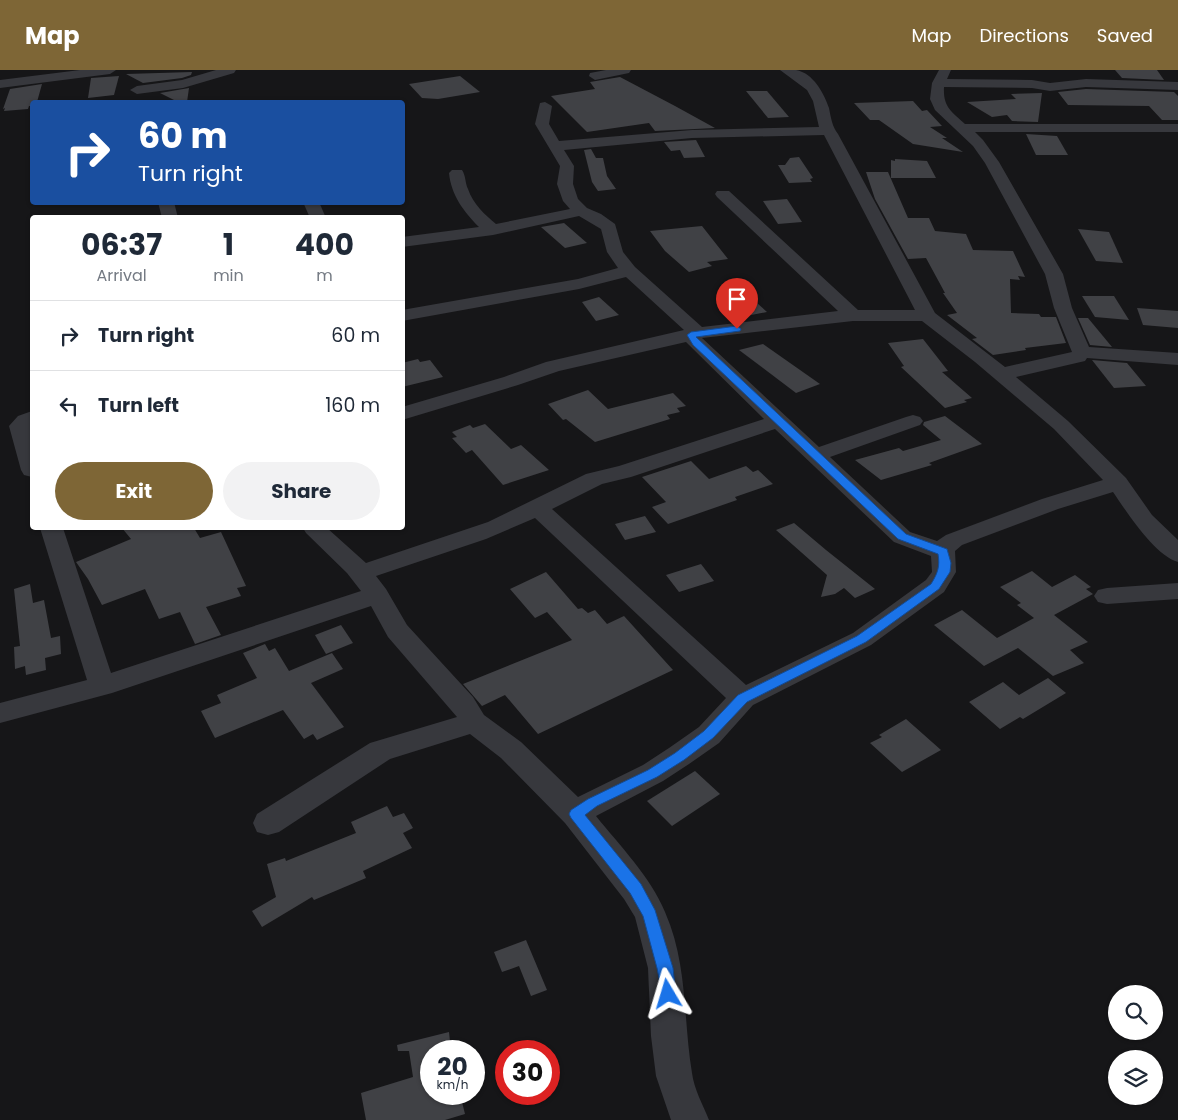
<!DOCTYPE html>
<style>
body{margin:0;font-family:Poppins,sans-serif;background:#f2f2f3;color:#1f2937;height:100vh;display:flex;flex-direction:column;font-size:19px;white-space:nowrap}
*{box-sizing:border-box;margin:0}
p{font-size:16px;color:#747a83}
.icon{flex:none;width:28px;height:28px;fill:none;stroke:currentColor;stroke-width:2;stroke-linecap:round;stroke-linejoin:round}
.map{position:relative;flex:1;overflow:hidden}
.panel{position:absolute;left:30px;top:145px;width:375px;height:315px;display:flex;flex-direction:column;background:#fff;border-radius:5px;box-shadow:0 1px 4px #0004}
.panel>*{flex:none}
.top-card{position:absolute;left:30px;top:30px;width:375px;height:105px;border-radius:5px;box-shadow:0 1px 4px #0004;background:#1a4fa0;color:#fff;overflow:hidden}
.fabs{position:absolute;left:1108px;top:915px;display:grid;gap:10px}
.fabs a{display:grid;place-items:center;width:55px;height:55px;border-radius:50%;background:#fff;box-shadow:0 1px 4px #0004;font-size:25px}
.speed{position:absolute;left:420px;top:970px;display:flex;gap:10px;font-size:25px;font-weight:700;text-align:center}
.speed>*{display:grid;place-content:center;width:65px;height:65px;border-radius:50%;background:#fff;box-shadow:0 1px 4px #0004;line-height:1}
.speed small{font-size:12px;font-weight:400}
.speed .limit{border:8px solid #d22;background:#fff;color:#111}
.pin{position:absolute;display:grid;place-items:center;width:42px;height:42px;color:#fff;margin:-51px -21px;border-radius:50% 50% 50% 0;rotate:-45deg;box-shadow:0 0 5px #0007}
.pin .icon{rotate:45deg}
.me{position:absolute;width:55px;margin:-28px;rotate:353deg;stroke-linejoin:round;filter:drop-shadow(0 0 4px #0008)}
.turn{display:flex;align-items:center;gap:18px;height:105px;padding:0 25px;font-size:22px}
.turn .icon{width:65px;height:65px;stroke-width:2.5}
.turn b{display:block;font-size:35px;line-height:42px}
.eta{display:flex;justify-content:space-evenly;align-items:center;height:85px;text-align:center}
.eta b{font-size:30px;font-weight:700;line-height:35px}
.primary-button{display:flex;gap:10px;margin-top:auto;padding:10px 25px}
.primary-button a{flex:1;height:58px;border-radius:30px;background:#7e6636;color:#fff;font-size:20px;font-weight:700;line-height:58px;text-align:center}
.primary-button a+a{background:#f2f2f3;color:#1f2937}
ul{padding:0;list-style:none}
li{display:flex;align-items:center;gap:15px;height:70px;padding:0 25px;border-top:1px solid #e0e1e3}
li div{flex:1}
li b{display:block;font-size:19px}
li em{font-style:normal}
header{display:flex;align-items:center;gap:30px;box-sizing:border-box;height:70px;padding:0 25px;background:#7e6636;color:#fff}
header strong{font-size:24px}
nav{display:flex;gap:28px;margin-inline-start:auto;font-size:18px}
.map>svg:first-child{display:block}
.building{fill:#404145}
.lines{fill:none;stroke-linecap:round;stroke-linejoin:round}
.street{fill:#37383d;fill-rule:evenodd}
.route{fill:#1a73e8;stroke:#114b97}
</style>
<header>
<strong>Map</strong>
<nav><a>Map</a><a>Directions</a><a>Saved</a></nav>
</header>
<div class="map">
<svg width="1178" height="1050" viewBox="0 0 1178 1050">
<rect width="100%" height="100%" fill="#161618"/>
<g class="building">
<path d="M1115 0H1157L1164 10 1122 8Z"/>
<path d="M192 2 191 5 182 8 143 13 126 4Z"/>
<path d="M119 6 114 25 88 28 91 8Z"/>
<path d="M460 6 480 22 438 29 422 28 409 14Z"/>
<path d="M620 7 675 36 715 58 655 61 649 53 587 62 551 26 595 19 590 12Z"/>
<path d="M42 14 37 32H32V36H29L28 39 4 41 5 38 3 39 10 19Z"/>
<path d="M189 18 187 32H178L160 23Z"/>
<path d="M1086 19 1174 22 1178 26V50H1162L1149 36 1068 35 1058 22Z"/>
<path d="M746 21H767L789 47 768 48Z"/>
<path d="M1042 23 1038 52 1012 51 1007 45 992 47 967 32 1016 29 1011 24Z"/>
<path d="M913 31 922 41 927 40 942 56 930 57 947 68H942L963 82 913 74 879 50H870L854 33Z"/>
<path d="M1026 64 1057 66 1068 85H1036Z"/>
<path d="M696 70 705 87 684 88 680 80 671 81 664 72Z"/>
<path d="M591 79 596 88H603L607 106 616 119 598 121 592 112 584 80Z"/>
<path d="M799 87 813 108 810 109 812 112 789 113 778 95H785L790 88Z"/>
<path d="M895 89 927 91 936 108H891V90L895 91Z"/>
<path d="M866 102H888L908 148H929L935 161 966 164 973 180 1013 181 1025 207 1018 206 1020 210 1010 209 1011 243 1039 244 1041 247H1056L1066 273 1025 278 1026 280 993 285 972 269 977 268 947 245 957 243 943 223H945L926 188 908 189 875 129Z"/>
<path d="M787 129 802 152 778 154 763 131Z"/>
<path d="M564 153 587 173 565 178 541 157Z"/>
<path d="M702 156 728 189 707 192 712 196 689 202 665 181 650 161Z"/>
<path d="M1078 159 1109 162 1123 193 1096 191Z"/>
<path d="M748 225 767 242 746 246 728 230Z"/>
<path d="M1082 226H1114L1129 250 1095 247Z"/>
<path d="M599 227 619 245 596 251 582 232Z"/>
<path d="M1137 238 1178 241V258L1143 255Z"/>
<path d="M1078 248H1088L1112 277 1090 275Z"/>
<path d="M923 269 948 301 942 302 972 328 964 330 967 332 945 338 901 297 904 296 888 273Z"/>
<path d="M763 274 820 314 796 323 739 280Z"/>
<path d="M418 289 420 292 430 290 443 307 402 317V293Z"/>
<path d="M1092 290 1127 293 1146 316 1114 318Z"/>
<path d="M588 320 608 339 673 323 686 336 677 338 680 342 667 345 670 349 595 372 566 349 563 350 548 334Z"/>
<path d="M945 346 982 374 929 393 932 395 881 410 855 390 899 378 903 381 941 370 923 355 924 352Z"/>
<path d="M485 354 511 379 521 375 549 400 503 415 472 380 466 383 452 368 457 367 452 362 470 355 473 358Z"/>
<path d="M691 391 709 409 746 396 753 402 758 400 773 414 735 427 737 430 668 454 652 437 666 432 642 407Z"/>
<path d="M645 446 656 462 625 470 615 454Z"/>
<path d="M794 453 826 480 875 519 855 528 844 518 835 524 821 527 827 505 776 460Z"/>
<path d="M122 458H194L200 468 221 462 246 516 237 518 241 526 206 537 221 565 195 574 180 542 159 549 145 519 102 535 88 509 76 492 131 469Z"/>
<path d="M701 494 714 511 679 522 666 505Z"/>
<path d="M1032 501 1052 517 1075 505 1091 517 1086 519 1093 524 1054 545 1088 572 1070 580 1084 593 1053 606 1018 578 984 596 934 555 962 540 997 568 1034 548 1017 535 1021 533 1000 517Z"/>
<path d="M546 502 578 539 582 538 588 543 595 540 607 554 624 546 673 600 538 664 505 625 482 636 463 614 572 570 547 542 535 548 510 519Z"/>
<path d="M30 514 33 533 44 530 51 568 60 566 61 584 45 588 46 600 26 605 25 596 15 599 14 577 20 576 14 519Z"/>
<path d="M341 555 353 573 326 584 315 565Z"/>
<path d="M265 574 269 581 275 578 289 601 332 583 343 599 311 613 344 657 317 670 313 664 304 669 283 640 215 668 201 641 221 633 217 625 257 608 243 583Z"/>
<path d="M1048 608 1066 623 1023 649 1020 647 1000 659 969 632 1003 612 1019 625Z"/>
<path d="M906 649 941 680 902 702 870 673 882 667 879 665Z"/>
<path d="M695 701 720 724 672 756 647 731Z"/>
<path d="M387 736 393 747 404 743 413 758 403 763 412 778 363 801 366 808 314 830 312 827 262 857 252 841 276 827 267 794 285 788 286 791 356 763 351 752Z"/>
<path d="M526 870 547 920 531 926 519 896 502 902 494 882Z"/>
<path d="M449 962 451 981H431V986H428L431 1002V1024H460L465 1044 445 1050H366L361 1023 413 1007 409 981H398L397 975Z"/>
</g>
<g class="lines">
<g class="street">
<path d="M80 0H116L110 4 0 18V10Z"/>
<path d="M216 0H236L234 3 183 18 137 24 130 20 137 16 182 10Z"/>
<path d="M606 0H631L629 3 595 10 589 6 590 3Z"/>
<path d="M780 0C785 0 791 0 796 0 813 3 824 23 829 38 831 48 832 56 838 64L935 243 1005 297 1072 282 1054 238 1045 204 985 93 973 76 935 40 930 29 932 13 939 0H951L947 9 1032 10 1050 13 1086 9 1178 12V20L1086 17 1050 21 1032 18 944 17C943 37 951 41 965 54H1178V62H975L983 70 999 92 1063 204 1072 238 1089 277 1178 283V295L1087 288 1085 291 1016 307 1068 351 1126 408 1152 445 1178 470V492C1155 486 1126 441 1113 422L1058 439 962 475 955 481 956 502 944 522 871 575 753 635 719 673 689 694 663 711 596 746C620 776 650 806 665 842 688 894 683 949 692 1003 694 1019 703 1035 709 1050H671L656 1006 651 966 648 898 635 847 624 829 565 753 501 688 470 664 390 689 279 762 268 765 257 762 253 753 257 744 370 673 457 647 388 567 371 536 112 623 0 653V633L87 610 40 458H63L111 603 361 521 347 503 306 463 303 458H327L366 493 488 452 586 404 619 396 764 349 686 272 559 301 518 315 402 350V337L504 307 546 292 684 260 626 207 579 219 402 251V240L578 209 618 198 607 182 601 159 579 146 493 165 402 177V167L479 157C464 142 451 125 449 103L452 100H462C466 106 465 113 468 119 473 134 485 145 496 154L570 139 563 131 557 114 560 96 535 54 540 33 545 32 552 36 549 54 559 71 692 60 819 57 813 31 807 20ZM824 65 915 240H858L729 121H717L715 124 717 127 838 241 702 257 635 197 623 182 615 154 601 144 587 138 578 129 573 114 574 96 564 80 692 68ZM853 251H922L975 292 1054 359 1103 410 1042 429 946 465 937 471 910 462 830 387 920 355 923 351 920 347 913 345 906 347 819 377 702 268ZM775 359 894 472 931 486 932 502 926 510 853 563 746 615 552 439 602 414 631 407ZM535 448 726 628 699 657 669 678 643 695 578 727 521 672 484 645 473 627 407 555 386 519 376 506 486 469Z"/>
<path d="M158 132H174L178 148H162Z"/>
<path d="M303 132H319L326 148H310Z"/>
<path d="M32 341V354L31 357 32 363V407L24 405 21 400 9 356 18 346Z"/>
<path d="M1178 513V529L1107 534 1098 532 1094 526 1098 520 1107 518Z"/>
</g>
</g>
<path class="route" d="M737 256 741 259 740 261 696 267 906 464 947 479 951 493 950 502 939 519 866 572 747 632 713 668 684 690 657 707 597 736 585 745 641 814 655 840 673 898 676 924 674 929 668 931 663 929 657 898 643 846 630 823 571 748 569 744 571 740 588 729 648 700 675 683 704 661 738 625 857 566 931 514C938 503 940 496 938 484L898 469 693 275 687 265 691 262Z"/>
</svg>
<div class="fabs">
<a><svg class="icon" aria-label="search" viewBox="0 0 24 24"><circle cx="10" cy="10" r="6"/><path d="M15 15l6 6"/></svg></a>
<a><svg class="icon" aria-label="layers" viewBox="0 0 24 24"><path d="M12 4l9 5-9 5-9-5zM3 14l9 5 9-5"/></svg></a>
</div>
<div class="speed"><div>20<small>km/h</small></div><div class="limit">30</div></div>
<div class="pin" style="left:737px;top:259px;background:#d93025"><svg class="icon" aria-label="arrive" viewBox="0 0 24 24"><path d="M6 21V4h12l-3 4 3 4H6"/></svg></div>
<svg class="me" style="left:668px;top:924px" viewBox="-20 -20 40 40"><path d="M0-17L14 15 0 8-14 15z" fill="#1a73e8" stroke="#fff" stroke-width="4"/></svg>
<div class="top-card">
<div class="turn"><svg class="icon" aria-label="right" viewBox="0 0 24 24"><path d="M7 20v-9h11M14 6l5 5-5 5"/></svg><div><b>60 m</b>Turn right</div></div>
</div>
<section class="panel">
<div class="eta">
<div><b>06:37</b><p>Arrival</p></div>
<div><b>1</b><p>min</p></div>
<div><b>400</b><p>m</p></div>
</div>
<ul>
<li><svg class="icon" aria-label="right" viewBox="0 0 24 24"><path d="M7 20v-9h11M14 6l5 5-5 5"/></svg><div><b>Turn right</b></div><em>60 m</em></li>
<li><svg class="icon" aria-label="left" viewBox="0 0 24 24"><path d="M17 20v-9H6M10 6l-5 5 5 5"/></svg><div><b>Turn left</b></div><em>160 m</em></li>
</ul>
<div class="primary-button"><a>Exit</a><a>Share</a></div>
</section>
</div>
